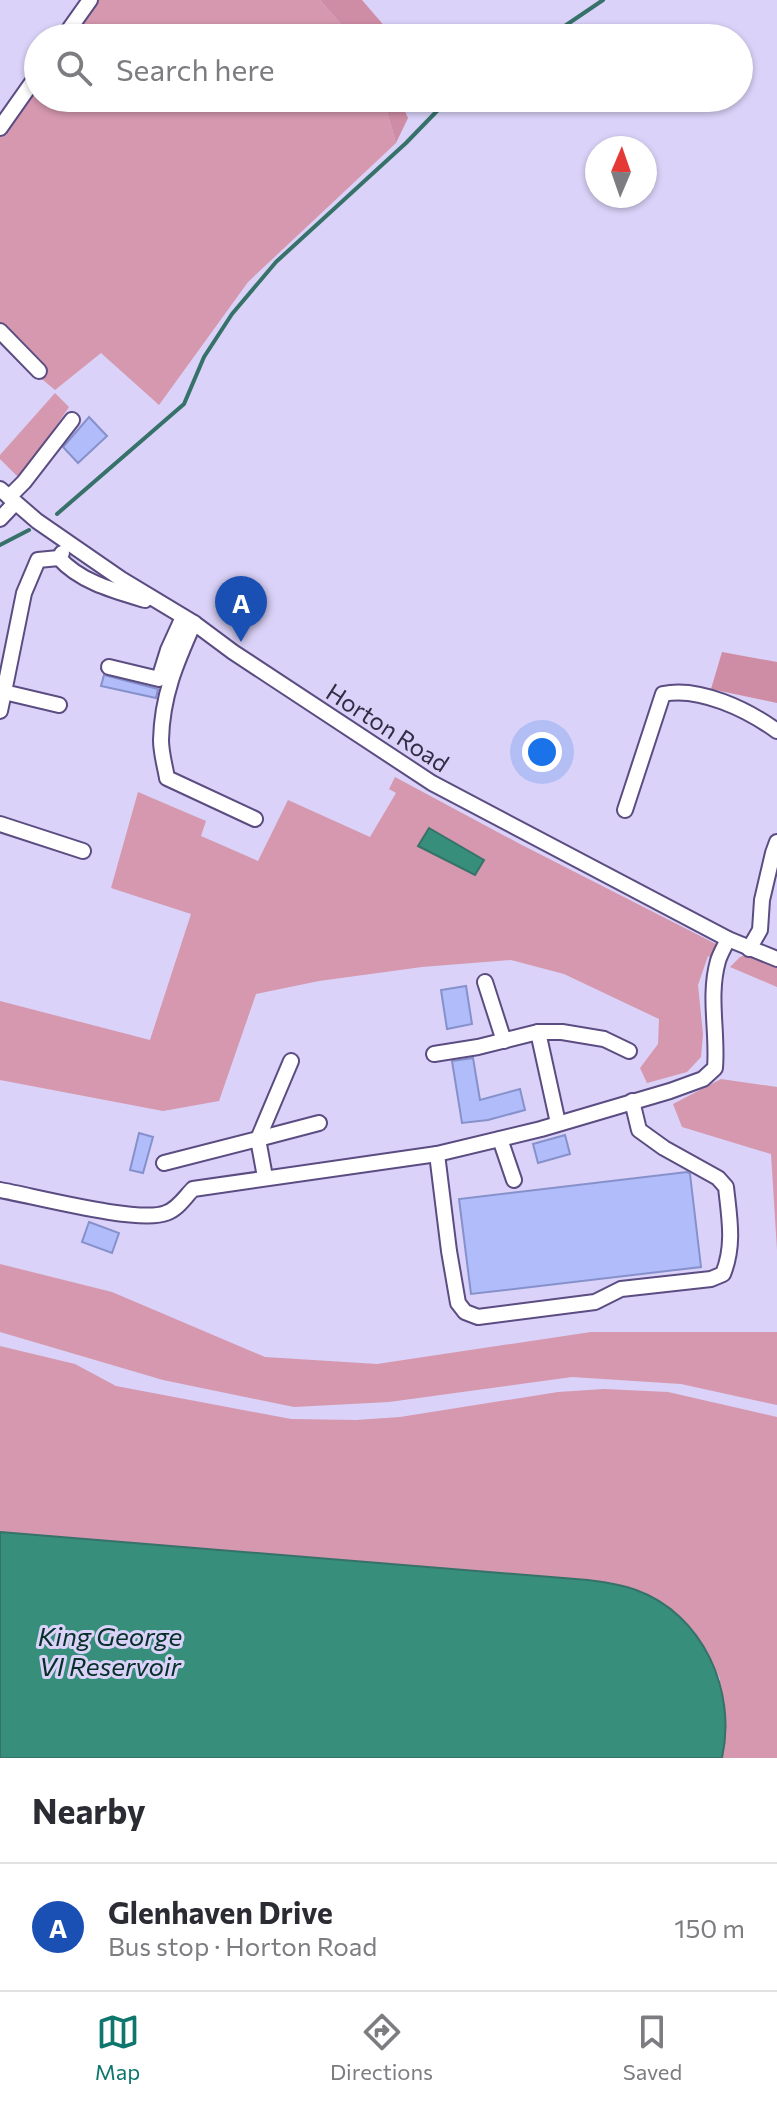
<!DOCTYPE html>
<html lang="en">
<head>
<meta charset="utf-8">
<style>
	body { margin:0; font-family:Commissioner,sans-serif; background:#f2f2f3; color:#2b2b33 }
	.compass { position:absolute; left:585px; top:136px; width:72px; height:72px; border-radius:50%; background:#fff; box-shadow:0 2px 6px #0004; rotate:2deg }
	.you { position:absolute; left:542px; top:752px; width:28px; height:28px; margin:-20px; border:6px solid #fff; border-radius:50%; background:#1a73e8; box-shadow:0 0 0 12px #1a73e833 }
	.badge { display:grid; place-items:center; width:52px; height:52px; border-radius:50%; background:#0f766e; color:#fff; font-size:26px; font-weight:700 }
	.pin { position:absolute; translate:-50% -66px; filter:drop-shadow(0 2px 4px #0008) }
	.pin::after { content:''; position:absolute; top:42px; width:28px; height:24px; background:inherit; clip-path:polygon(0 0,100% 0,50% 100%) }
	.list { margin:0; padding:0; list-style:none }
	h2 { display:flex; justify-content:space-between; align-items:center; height:104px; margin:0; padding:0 32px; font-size:34px }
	h2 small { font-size:26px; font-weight:400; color:#7c7c81 }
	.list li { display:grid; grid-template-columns:52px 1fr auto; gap:24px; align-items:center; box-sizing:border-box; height:128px; padding:0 32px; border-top:2px solid #e1e1e2 }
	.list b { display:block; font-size:30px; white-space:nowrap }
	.list p { margin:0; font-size:26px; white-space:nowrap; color:#7c7c81 }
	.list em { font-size:26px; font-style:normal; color:#7c7c81 }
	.icon { flex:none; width:44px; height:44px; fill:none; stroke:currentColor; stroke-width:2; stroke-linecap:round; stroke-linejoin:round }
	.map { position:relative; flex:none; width:777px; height:1758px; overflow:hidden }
	.search { position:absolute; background:#fff; box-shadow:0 2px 6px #0004; left:24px; right:24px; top:24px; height:88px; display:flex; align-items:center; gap:20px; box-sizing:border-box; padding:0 28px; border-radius:44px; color:#7c7c81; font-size:30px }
	.sheet { height:232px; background:#fff }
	nav { display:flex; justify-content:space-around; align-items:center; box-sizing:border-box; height:112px; border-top:2px solid #e1e1e2; background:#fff; font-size:22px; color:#7c7c81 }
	nav a { display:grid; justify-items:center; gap:4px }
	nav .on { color:#0f766e }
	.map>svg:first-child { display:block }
	.green { fill:#d598ae }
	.forest { fill:#cf8ca5 }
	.water { fill:#378e7a; stroke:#36716a; stroke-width:2 }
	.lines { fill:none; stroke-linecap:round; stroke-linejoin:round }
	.stream { stroke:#36716a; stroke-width:4 }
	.building { fill:#b1bdfa; stroke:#8691cb; stroke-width:2 }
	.minor-casing { stroke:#5b4c82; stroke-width:18 }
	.minor { stroke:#fff; stroke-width:14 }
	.labels { text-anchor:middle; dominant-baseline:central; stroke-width:6; stroke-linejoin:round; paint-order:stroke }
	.street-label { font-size:24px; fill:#322c45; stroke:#dad2f8 }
	.water-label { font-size:26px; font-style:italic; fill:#073128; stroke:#dad2f8 }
</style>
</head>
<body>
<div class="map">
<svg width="777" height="1758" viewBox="0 0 777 1758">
	<rect width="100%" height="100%" fill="#dad2f8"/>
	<!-- green -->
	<g class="green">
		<path d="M 96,0 L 320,0 L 353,38 L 69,38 Z"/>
		<path d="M 38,81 L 38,98 L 383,98 L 396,143 L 248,282 L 159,405 L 101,353 L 55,390 L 43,380 L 0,331 L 0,134 Z"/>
		<path d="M 55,393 L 69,407 L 20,479 L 0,459 L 0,455 Z"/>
		<path d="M 395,777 L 520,844 L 716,944 L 714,959 L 708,956 L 698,985 L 703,1034 L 701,1057 L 687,1072 L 647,1083 L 640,1068 L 658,1044 L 659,1019 L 564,974 L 511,960 L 422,967 L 319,981 L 256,994 L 219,1101 L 163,1111 L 0,1080 L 0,1001 L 150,1040 L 191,914 L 111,888 L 138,792 L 206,821 L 201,836 L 258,861 L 288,800 L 370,837 L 396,793 L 389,789 Z"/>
		<path d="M 748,954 L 777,963 L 777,987 L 730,967 L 740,957 Z"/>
		<path d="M 721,1079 L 777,1087 L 777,1250 L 771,1154 L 682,1127 L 673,1104 Z"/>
		<path d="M 0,1264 L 112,1292 L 265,1357 L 377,1364 L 591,1332 L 777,1332 L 777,1405 L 681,1384 L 572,1377 L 389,1402 L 294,1407 L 163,1380 L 0,1332 Z"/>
		<path d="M 0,1346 L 75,1364 L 116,1386 L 291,1419 L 356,1420 L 400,1417 L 558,1392 L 604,1389 L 668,1392 L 777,1417 L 777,1758 L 722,1758 L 720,1679 L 703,1645 L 678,1616 L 611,1583 L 0,1532 Z"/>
	</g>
	<!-- forest -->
	<g class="forest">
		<path d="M 320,0 L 362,0 L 393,36 L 392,38 L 353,38 Z"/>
		<path d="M 383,98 L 399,98 L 408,118 L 396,143 Z"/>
		<path d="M 722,652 L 777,662 L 777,703 L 711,689 Z"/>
	</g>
	<!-- water -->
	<g class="water">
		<path d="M 429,828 L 484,860 L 475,875 L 418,846 Z"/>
		<path d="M 0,1532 L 588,1580 C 604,1582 621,1584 636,1590 C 703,1614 737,1691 722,1758 L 0,1758 Z"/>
	</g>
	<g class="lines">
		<!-- stream -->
		<g class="stream">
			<path d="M 547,38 L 603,0"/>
			<path d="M 57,514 L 184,404 L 204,357 L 232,314 L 276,262 L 406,143 L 437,111 L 457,98"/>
			<path d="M 0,545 L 29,530"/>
		</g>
	</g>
	<!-- building -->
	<g class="building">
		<path d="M 89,417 L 107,436 L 78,463 L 63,447 Z"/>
		<path d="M 104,675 L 158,689 L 156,698 L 101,686 Z"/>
		<path d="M 466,986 L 472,1024 L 447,1029 L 441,990 Z"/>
		<path d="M 473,1058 L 480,1100 L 520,1089 L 525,1110 L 488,1120 L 462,1123 L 452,1061 Z"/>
		<path d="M 139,1133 L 153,1137 L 143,1173 L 130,1170 Z"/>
		<path d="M 565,1135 L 570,1154 L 538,1163 L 533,1144 Z"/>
		<path d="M 687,1172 L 690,1174 L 701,1267 L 471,1294 L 459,1199 Z"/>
		<path d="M 89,1222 L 119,1233 L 112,1253 L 82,1242 Z"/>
	</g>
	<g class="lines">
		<defs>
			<g id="minor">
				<path d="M 63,38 L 90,0"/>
				<path d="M 0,128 L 38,74"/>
				<path d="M 0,331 L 39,371"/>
				<path d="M 0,489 L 37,521 L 121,579 L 194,623 L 233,652 L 432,783 L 728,939 L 777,959"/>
				<path d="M 9,497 L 24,482 L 72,420"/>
				<path d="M 0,519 L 15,503"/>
				<path d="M 62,553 L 59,558 C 80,582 115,591 145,600"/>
				<path d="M 59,558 L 38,560 L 24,593 L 4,692 L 59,705"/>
				<path d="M 194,623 C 176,663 162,696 161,740 C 161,753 165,766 167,778 L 255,819"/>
				<path d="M 109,667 L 159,679 L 168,650 L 183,617"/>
				<path d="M 0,711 L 4,692"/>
				<path d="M 625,810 L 663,694 C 699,686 748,710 777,731"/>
				<path d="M 0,824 L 83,851"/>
				<path d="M 749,949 L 760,930 L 762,900 L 773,853 L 777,842"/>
				<path d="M 485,982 L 504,1041"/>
				<path d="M 538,1032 L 558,1123"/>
				<path d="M 434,1054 L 478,1047 L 538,1032 L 562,1032 L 604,1039 L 629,1051"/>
				<path d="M 258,1139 L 291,1061"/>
				<path d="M 258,1139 L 319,1123"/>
				<path d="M 500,1139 L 514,1180"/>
				<path d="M 437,1154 L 449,1251 L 458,1303 L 465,1312 L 478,1317 L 595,1302 L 621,1289 L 711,1279 L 723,1274 C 735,1245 729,1216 726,1187 L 718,1178 L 664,1148 L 639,1130 L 632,1101"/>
				<path d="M 164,1163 L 258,1139 L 265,1177"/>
				<path d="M 0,1190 C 34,1196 139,1224 166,1213 C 178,1209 185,1197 193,1189 L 437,1154 L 541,1129 L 670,1091 L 703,1079 L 715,1068 C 718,1033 708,996 718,961 C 720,954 725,946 728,939"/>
			</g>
		</defs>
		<!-- minor casing -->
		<use href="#minor" class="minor-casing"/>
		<!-- minor -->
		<use href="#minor" class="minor"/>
	</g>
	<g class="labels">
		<!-- street labels -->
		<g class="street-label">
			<text transform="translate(388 727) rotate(33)">Horton Road</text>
		</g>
		<!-- water labels -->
		<g class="water-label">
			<text x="110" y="1635">King George<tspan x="110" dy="30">VI Reservoir</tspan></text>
		</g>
	</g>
</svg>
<svg class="compass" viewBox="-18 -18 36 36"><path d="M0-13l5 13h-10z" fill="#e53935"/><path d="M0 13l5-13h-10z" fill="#7c7c81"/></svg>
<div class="you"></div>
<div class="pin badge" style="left:241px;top:642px;background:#1a4fb4">A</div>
<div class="search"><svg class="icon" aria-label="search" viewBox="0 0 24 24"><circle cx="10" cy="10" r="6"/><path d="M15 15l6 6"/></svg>Search here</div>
</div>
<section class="sheet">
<h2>Nearby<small></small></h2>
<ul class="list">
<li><span class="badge" style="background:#1a4fb4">A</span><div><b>Glenhaven Drive</b><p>Bus stop · Horton Road</p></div><em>150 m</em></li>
</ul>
</section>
<nav>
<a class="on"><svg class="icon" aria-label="map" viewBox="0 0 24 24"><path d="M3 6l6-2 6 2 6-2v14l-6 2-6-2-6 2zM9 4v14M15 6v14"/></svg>Map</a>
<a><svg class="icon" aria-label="directions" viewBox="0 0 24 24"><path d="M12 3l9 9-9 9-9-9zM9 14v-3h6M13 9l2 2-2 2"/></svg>Directions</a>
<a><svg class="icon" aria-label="saved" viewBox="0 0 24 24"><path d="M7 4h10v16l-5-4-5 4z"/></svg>Saved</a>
</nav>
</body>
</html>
